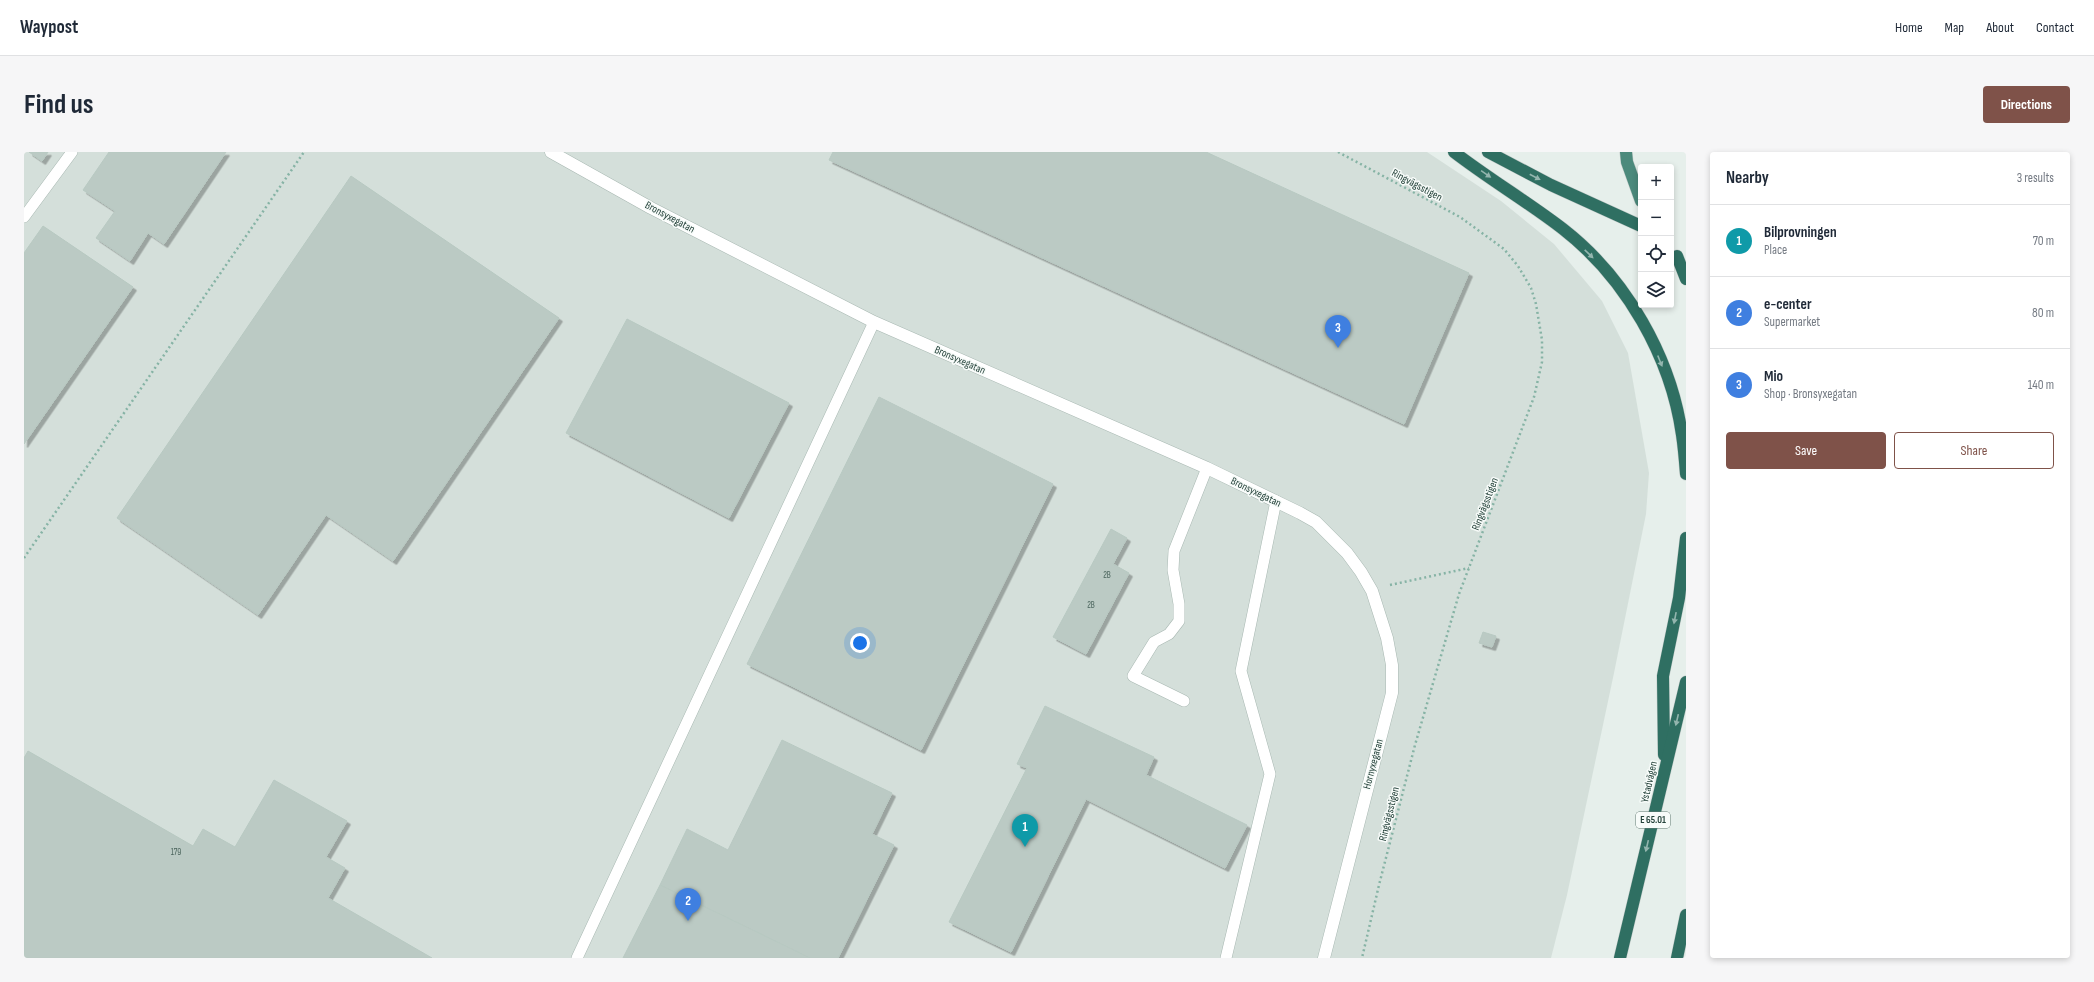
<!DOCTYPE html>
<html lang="en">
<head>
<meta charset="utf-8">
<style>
	body { margin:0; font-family:"Sofia Sans Condensed",sans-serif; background:#f6f6f7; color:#1f2937 }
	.controls { position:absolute; right:12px; top:12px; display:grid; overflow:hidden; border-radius:4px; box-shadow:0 2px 6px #0003 }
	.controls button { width:36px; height:36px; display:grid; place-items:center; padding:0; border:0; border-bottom:1px solid #e0e1e3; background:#fff; color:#1f2937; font:20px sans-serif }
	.you { position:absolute; left:836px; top:491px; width:14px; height:14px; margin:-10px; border:3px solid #fff; border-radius:50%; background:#1a73e8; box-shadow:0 0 0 6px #1a73e833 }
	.badge { display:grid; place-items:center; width:26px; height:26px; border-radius:50%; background:#7f5249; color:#fff; font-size:13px; font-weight:700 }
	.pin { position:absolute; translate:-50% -33px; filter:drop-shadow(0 1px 2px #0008) }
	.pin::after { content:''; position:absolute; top:21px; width:14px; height:12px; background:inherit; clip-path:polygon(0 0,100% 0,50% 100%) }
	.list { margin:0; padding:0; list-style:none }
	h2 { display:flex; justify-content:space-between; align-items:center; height:52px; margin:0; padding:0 16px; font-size:17px }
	h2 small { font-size:13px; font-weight:400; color:#747a83 }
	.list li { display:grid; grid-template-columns:26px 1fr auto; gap:12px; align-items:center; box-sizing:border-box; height:72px; padding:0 16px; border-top:1px solid #e0e1e3 }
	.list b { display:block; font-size:15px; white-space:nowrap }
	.list p { margin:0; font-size:13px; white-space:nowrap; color:#747a83 }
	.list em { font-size:13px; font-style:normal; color:#747a83 }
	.actions { display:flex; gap:8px; padding:12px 16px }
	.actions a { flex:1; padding:9px 0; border:1px solid #7f5249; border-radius:4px; text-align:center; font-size:14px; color:#7f5249 }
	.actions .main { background:#7f5249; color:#fff }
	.icon { flex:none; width:22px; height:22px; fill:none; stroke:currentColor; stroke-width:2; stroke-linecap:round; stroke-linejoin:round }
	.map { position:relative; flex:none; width:1662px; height:806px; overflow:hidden; border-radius:4px }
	header { display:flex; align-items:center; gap:24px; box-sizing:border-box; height:56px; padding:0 20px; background:#fff; border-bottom:1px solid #e0e1e3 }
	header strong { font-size:19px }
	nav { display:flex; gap:22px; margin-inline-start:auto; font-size:14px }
	.intro { display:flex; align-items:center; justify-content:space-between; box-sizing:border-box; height:96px; padding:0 24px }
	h1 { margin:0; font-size:28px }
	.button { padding:10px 18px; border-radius:4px; background:#7f5249; color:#fff; font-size:14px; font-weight:700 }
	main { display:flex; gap:24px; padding:0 24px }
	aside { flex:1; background:#fff; border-radius:4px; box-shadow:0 2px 6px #0003 }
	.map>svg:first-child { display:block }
	.built { fill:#d4dfda }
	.building { fill:#bbcac4; stroke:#b8c9c2; filter:url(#shadow) }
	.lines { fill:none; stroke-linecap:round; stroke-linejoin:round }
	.service-casing { stroke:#a8b8b2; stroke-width:12 }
	.minor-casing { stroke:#a8b8b2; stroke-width:13 }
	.trunk-casing { stroke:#c2cac8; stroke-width:13 }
	.motorway-casing { stroke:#c2cac8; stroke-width:13 }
	.path { stroke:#86b3a5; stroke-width:2.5; stroke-dasharray:2 3; stroke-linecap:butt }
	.service { stroke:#fff; stroke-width:11 }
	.minor { stroke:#fff; stroke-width:12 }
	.trunk { stroke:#4c8a7c; stroke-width:12 }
	.motorway { stroke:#2f6f62; stroke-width:12 }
	.oneway { fill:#93b5ae }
	.labels { text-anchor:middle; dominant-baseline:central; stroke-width:3; stroke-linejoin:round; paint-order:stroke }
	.number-label { font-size:9px; fill:#4a645c }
	.shield { fill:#f7fbf9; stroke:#637a73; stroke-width:1 }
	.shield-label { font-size:10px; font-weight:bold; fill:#24423a }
	.street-label { font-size:11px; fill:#24423a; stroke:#f7fbf9 }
</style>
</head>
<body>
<header>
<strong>Waypost</strong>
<nav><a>Home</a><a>Map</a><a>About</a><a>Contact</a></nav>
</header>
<div class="intro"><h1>Find us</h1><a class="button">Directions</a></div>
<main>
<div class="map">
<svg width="1662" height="806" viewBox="0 0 1662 806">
	<defs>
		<filter id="shadow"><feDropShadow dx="3.5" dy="3.5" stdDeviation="0" flood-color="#0004"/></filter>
	</defs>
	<rect width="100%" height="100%" fill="#e6efeb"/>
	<!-- built -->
	<path class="built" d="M 0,0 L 1403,0 L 1477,49 L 1530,92 L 1578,149 L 1604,201 L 1625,321 L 1622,362 L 1590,521 L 1543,743 L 1527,806 L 0,806 Z"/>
	<!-- building -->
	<g class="building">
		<path d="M 5,0 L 24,0 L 18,9 Z"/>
		<path d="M 85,0 L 202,0 L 140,92 L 124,81 L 106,109 L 72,86 L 91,59 L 59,38 Z"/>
		<path d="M 809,0 L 1182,0 L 1445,121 L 1380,272 L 805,8 Z"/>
		<path d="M 327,24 L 535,166 L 369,409 L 302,363 L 234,463 L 93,366 Z"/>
		<path d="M 19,74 L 109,135 L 0,292 L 0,101 Z"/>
		<path d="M 603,167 L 765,251 L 705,366 L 542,281 Z"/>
		<path d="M 855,245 L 1029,332 L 897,598 L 723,512 Z"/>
		<path d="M 1087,377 L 1103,386 L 1089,412 L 1105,421 L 1062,502 L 1029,485 Z"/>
		<path d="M 1459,480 L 1472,484 L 1468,495 L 1455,491 Z"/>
		<path d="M 1021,554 L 1130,605 L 1122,623 L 1223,673 L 1201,716 L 1062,647 L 987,800 L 925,770 L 1003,616 L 993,612 Z"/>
		<path d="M 758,588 L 868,641 L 848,682 L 870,693 L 814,806 L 786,806 L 636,733 L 663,677 L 704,698 Z"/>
		<path d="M 4,599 L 169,694 L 179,677 L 211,695 L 250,628 L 323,669 L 302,705 L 321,716 L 304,746 L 408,806 L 0,806 L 0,606 Z"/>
		<path d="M 636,733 L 786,806 L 599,806 Z"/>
	</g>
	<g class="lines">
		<defs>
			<g id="service">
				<path d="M 0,65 L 48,0"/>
				<path d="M 1160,549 L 1109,524 L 1130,490 L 1145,482 L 1155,469 L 1155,452 L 1149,418 L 1150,399 L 1183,316"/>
				<path d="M 553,806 L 850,170"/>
				<path d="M 1202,806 L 1246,622 L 1217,519 L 1252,349"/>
			</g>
			<path id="minor" d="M 527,0 L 627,56 L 850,170 L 1183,316 L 1276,361 L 1292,370 L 1323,401 L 1337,420 L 1348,439 L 1363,486 L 1368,513 L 1368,541 L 1300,806"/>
			<path id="trunk" d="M 1602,0 L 1603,10 L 1617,49"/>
			<g id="motorway">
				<path d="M 1430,0 C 1465,27 1504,50 1539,77 C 1602,126 1647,205 1658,283 C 1660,296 1661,309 1662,322"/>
				<path d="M 1464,0 L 1527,33 L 1617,74"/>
				<path d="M 1653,104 L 1662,127"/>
				<path d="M 1640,603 L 1639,524 L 1655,446 L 1662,386"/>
				<path d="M 1596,806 L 1662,530"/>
				<path d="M 1653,806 L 1662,763"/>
			</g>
		</defs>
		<!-- service casing -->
		<use href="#service" class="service-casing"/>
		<!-- minor casing -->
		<use href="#minor" class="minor-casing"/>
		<!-- trunk casing -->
		<use href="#trunk" class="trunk-casing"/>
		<!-- motorway casing -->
		<use href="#motorway" class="motorway-casing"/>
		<!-- path -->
		<g class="path">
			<path d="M 1314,0 L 1436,65 L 1480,97 L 1494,114 L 1507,136 L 1512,152 L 1518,188 L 1518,210 L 1510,245 L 1435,442 L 1391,593 L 1355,733 L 1338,806"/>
			<path d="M 0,406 L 280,0"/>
			<path d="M 1366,433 L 1445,416"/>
		</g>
		<!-- service -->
		<use href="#service" class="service"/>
		<!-- minor -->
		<use href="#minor" class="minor"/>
		<!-- trunk -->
		<use href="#trunk" class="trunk"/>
		<!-- motorway -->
		<use href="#motorway" class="motorway"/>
	</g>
	<!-- one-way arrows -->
	<defs><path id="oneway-solid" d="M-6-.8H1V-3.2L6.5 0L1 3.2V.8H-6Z"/></defs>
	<g class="oneway">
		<use href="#oneway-solid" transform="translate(1462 22) rotate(35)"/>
		<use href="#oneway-solid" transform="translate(1511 25) rotate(28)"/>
		<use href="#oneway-solid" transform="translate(1565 102) rotate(44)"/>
		<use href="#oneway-solid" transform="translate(1636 209) rotate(68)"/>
		<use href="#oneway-solid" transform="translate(1651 466) rotate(101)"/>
		<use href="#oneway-solid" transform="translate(1653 568) rotate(103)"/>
		<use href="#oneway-solid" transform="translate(1623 694) rotate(103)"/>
	</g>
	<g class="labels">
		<!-- number labels -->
		<g class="number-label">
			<text x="1083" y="423">2B</text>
			<text x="1067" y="453">2B</text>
			<text x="152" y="700">179</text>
		</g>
		<!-- shield labels -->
		<rect class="shield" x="1612" y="660" width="34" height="16" rx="3"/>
		<g class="shield-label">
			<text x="1629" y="668">E 65.01</text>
		</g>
		<!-- street labels -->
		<g class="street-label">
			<text transform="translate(1393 33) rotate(28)">Ringvägsstigen</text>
			<text transform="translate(646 65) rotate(28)">Bronsyxegatan</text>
			<text transform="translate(936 208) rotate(24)">Bronsyxegatan</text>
			<text transform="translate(1232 340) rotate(26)">Bronsyxegatan</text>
			<text transform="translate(1461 352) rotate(-69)">Ringvägsstigen</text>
			<text transform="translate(1349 612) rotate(-75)">Hornyxegatan</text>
			<text transform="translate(1625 630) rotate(-77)">Ystadvägen</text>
			<text transform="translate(1365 662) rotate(-76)">Ringvägsstigen</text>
		</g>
	</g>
</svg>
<div class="controls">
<button>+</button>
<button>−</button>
<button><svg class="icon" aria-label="locate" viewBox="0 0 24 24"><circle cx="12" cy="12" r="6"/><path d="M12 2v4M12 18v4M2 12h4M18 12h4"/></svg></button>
<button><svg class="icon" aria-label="layers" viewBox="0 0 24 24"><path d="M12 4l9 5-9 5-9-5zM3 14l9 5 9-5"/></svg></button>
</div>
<div class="you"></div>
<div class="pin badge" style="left:1001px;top:695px;background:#0f9aa8">1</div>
<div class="pin badge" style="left:664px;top:769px;background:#3f7fe0">2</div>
<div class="pin badge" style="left:1314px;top:196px;background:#3f7fe0">3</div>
</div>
<aside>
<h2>Nearby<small>3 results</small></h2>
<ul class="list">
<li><span class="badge" style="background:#0f9aa8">1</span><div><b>Bilprovningen</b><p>Place</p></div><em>70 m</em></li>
<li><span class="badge" style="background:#3f7fe0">2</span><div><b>e-center</b><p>Supermarket</p></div><em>80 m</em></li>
<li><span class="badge" style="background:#3f7fe0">3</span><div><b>Mio</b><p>Shop · Bronsyxegatan</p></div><em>140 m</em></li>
</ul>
<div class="actions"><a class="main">Save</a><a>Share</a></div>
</aside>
</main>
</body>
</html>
